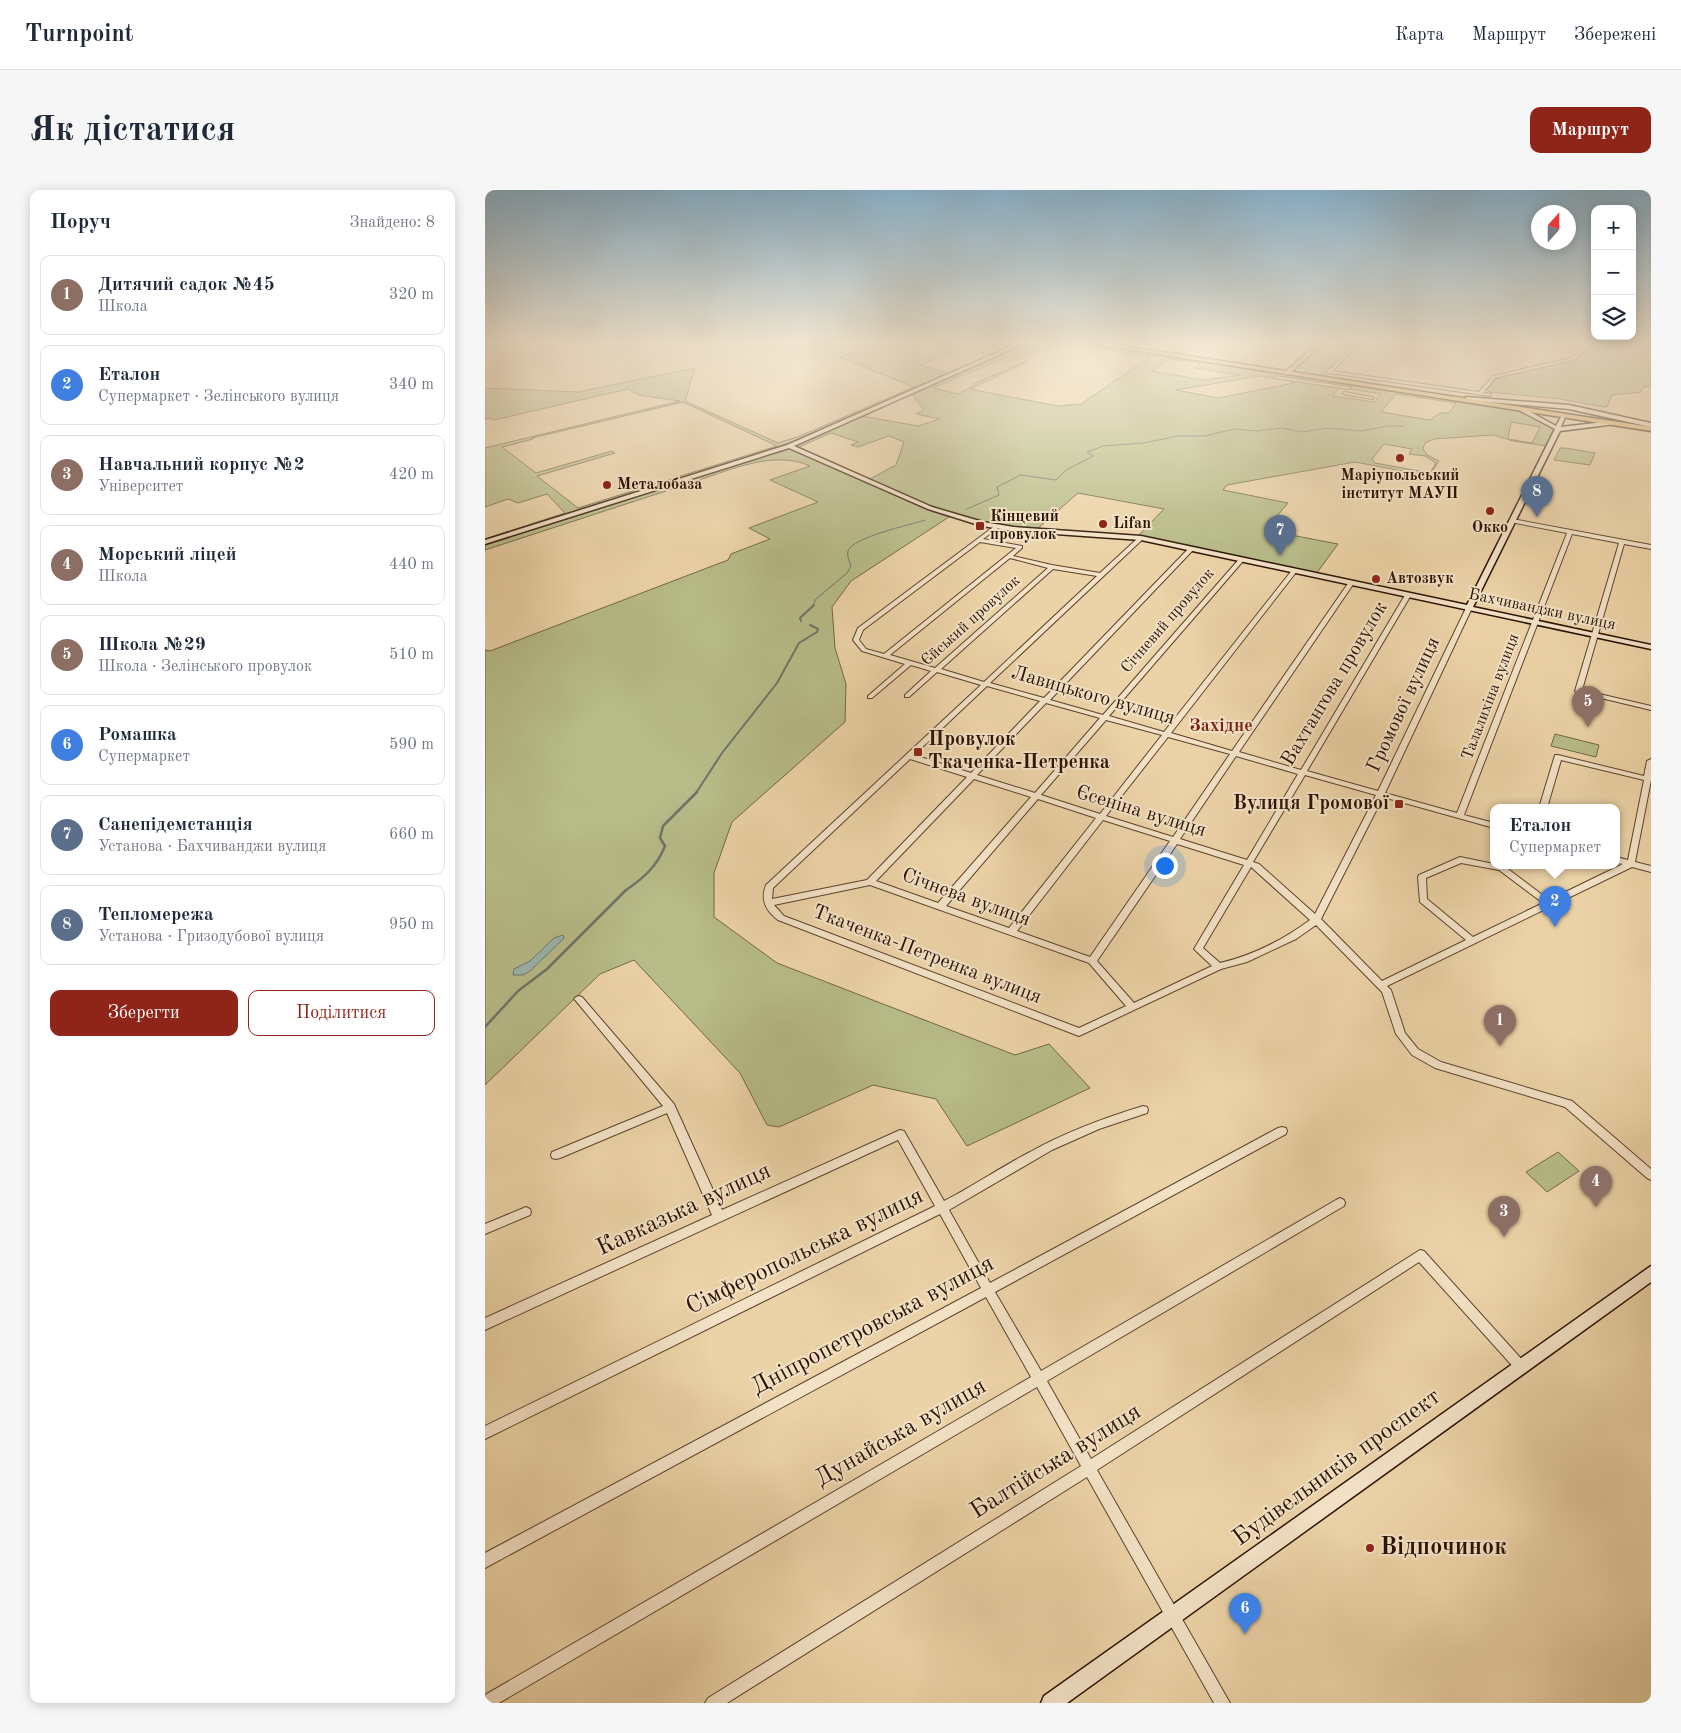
<!DOCTYPE html>
<html lang="uk">
<head>
<meta charset="utf-8">
<style>
	body { margin:0; font-family:"Old Standard TT",serif; background:#f6f6f7; color:#1f2937 }
	.controls { position:absolute; right:15px; top:15px; display:grid; overflow:hidden; border-radius:10px; box-shadow:0 2px 12px #0003 }
	.controls button { width:45px; height:45px; display:grid; place-items:center; padding:0; border:0; border-bottom:1px solid #e0e1e3; background:#fff; color:#1f2937; font:25px sans-serif }
	.compass { position:absolute; left:1046px; top:15px; width:45px; height:45px; border-radius:50%; background:#fff; box-shadow:0 2px 12px #0003; rotate:21deg }
	.you { position:absolute; left:679px; top:675px; width:18px; height:18px; margin:-12px; border:4px solid #fff; border-radius:50%; background:#1a73e8; box-shadow:0 0 0 8px #1a73e833 }
	.badge { display:grid; place-items:center; width:32px; height:32px; border-radius:50%; background:#8f2418; color:#fff; font-size:16px; font-weight:700 }
	.pin { position:absolute; translate:-50% -41px; filter:drop-shadow(0 1px 2px #0008) }
	.pin::after { content:''; position:absolute; top:26px; width:18px; height:15px; background:inherit; clip-path:polygon(0 0,100% 0,50% 100%) }
	.popup { position:absolute; left:1005px; top:614px; width:130px; height:65px; box-sizing:border-box; display:grid; place-content:center; border-radius:10px; background:#fff; filter:drop-shadow(0 1px 4px #0005); font-size:16px; white-space:nowrap; color:#747a83 }
	.popup b { font-size:19px; color:#1f2937 }
	.popup::after { content:''; position:absolute; left:50%; top:100%; margin-left:-10px; border:10px solid transparent; border-top-color:#fff }
	.list { margin:0; padding:0; list-style:none }
	h2 { display:flex; justify-content:space-between; align-items:center; height:65px; margin:0; padding:0 20px; font-size:21px }
	h2 small { font-size:16px; font-weight:400; color:#747a83 }
	.list li { display:grid; grid-template-columns:32px 1fr auto; gap:15px; align-items:center; box-sizing:border-box; height:80px; margin:0 10px 10px; padding:0 10px; border:1px solid #e0e1e3; border-radius:10px }
	.list b { display:block; font-size:19px; white-space:nowrap }
	.list p { margin:0; font-size:16px; white-space:nowrap; color:#747a83 }
	.list em { font-size:16px; font-style:normal; color:#747a83 }
	.actions { display:flex; gap:10px; padding:15px 20px }
	.actions a { flex:1; padding:11px 0; border:1px solid #8f2418; border-radius:10px; text-align:center; font-size:18px; color:#8f2418 }
	.actions .main { background:#8f2418; color:#fff }
	.icon { flex:none; width:28px; height:28px; fill:none; stroke:currentColor; stroke-width:2; stroke-linecap:round; stroke-linejoin:round }
	.map { position:relative; flex:none; width:1166px; height:1513px; overflow:hidden; border-radius:10px }
	header { display:flex; align-items:center; gap:30px; box-sizing:border-box; height:70px; padding:0 25px; background:#fff; border-bottom:1px solid #e0e1e3 }
	header strong { font-size:24px }
	nav { display:flex; gap:28px; margin-inline-start:auto; font-size:18px }
	.intro { display:flex; align-items:center; justify-content:space-between; box-sizing:border-box; height:120px; padding:0 30px }
	h1 { margin:0; font-size:35px }
	.button { padding:12px 22px; border-radius:10px; background:#8f2418; color:#fff; font-size:18px; font-weight:700 }
	main { display:flex; gap:30px; padding:0 30px }
	aside { flex:1; background:#fff; border-radius:10px; box-shadow:0 2px 12px #0003 }
	.map>svg:first-child { display:block }
	.green { fill:#b7bc88; stroke:#726746; fill-rule:evenodd }
	.water { fill:#9bb6b0; stroke:#6f746b }
	.lines { fill:none; stroke-linecap:round; stroke-linejoin:round }
	.stream-far2 { stroke:#6f746b; stroke-width:1 }
	.stream-far1 { stroke:#6f746b; stroke-width:2 }
	.stream { stroke:#6f746b; stroke-width:2.5 }
	.street-casing { stroke:#5c422c; stroke-width:2 }
	.secondary-casing { stroke:#2c1203; stroke-width:3 }
	.primary-casing { stroke:#2c1203; stroke-width:3 }
	.highway-casing { stroke:#2c1203; stroke-width:3 }
	.street { fill:#f3e2c6; fill-rule:evenodd }
	.secondary { fill:#f3e2c6; fill-rule:evenodd }
	.primary { fill:#e6ba74; fill-rule:evenodd }
	.highway { fill:#e6ba74; fill-rule:evenodd }
	.poi-dot { fill:#8f2418; stroke:#f3e2c6; stroke-width:2 }
	.labels { text-anchor:middle; dominant-baseline:central; stroke-width:4; stroke-linejoin:round; paint-order:stroke }
	.far-poi-label { font-size:16px; font-weight:bold; fill:#2c1203; stroke:#f3e2c6; text-anchor:start }
	.far-street-label { font-size:16px; fill:#2c1203; stroke:#f3e2c6 }
	.far-neighbourhood-label { font-size:18px; font-weight:bold; fill:#7a1f14; stroke:#f3e2c6 }
	.street-label { font-size:20px; fill:#2c1203; stroke:#f3e2c6 }
	.poi-label { font-size:20px; font-weight:bold; fill:#2c1203; stroke:#f3e2c6; text-anchor:start }
	.near-street-label { font-size:24px; fill:#2c1203; stroke:#f3e2c6 }
	.near-poi-label { font-size:24px; font-weight:bold; fill:#2c1203; stroke:#f3e2c6; text-anchor:start }
</style>
</head>
<body>
<header>
<strong>Turnpoint</strong>
<nav><a>Карта</a><a>Маршрут</a><a>Збережені</a></nav>
</header>
<div class="intro"><h1>Як дістатися</h1><a class="button">Маршрут</a></div>
<main>
<aside>
<h2>Поруч<small>Знайдено: 8</small></h2>
<ul class="list">
<li><span class="badge" style="background:#8d6e63">1</span><div><b>Дитячий садок №45</b><p>Школа</p></div><em>320 m</em></li>
<li><span class="badge" style="background:#3f7fe0">2</span><div><b>Еталон</b><p>Супермаркет · Зелінського вулиця</p></div><em>340 m</em></li>
<li><span class="badge" style="background:#8d6e63">3</span><div><b>Навчальний корпус №2</b><p>Університет</p></div><em>420 m</em></li>
<li><span class="badge" style="background:#8d6e63">4</span><div><b>Морський ліцей</b><p>Школа</p></div><em>440 m</em></li>
<li><span class="badge" style="background:#8d6e63">5</span><div><b>Школа №29</b><p>Школа · Зелінського провулок</p></div><em>510 m</em></li>
<li><span class="badge" style="background:#3f7fe0">6</span><div><b>Ромашка</b><p>Супермаркет</p></div><em>590 m</em></li>
<li><span class="badge" style="background:#5c6f8a">7</span><div><b>Санепідемстанція</b><p>Установа · Бахчиванджи вулиця</p></div><em>660 m</em></li>
<li><span class="badge" style="background:#5c6f8a">8</span><div><b>Тепломережа</b><p>Установа · Гризодубової вулиця</p></div><em>950 m</em></li>
</ul>
<div class="actions"><a class="main">Зберегти</a><a>Поділитися</a></div>
</aside>
<div class="map">
<svg width="1166" height="1513" viewBox="0 0 1166 1513">
	<rect width="100%" height="100%" fill="#ecd3a7"/>
	<filter id="stains"><feTurbulence type="fractalNoise" baseFrequency=".004" numOctaves="4"/><feColorMatrix values="0 0 0 0 .2 0 0 0 0 .09 0 0 0 0 .02 0 0 0 .5 -.17"/></filter>
	<radialGradient id="worn" r=".72"><stop offset=".6" stop-color="#630" stop-opacity="0"/><stop offset="1" stop-color="#630" stop-opacity=".3"/></radialGradient>
	<!-- green -->
	<g class="green">
		<path d="M 399,151 L 494,151 L 435,175 L 465,183 L 300,255 L 0,349 L 80,323 L 62,304 L 33,313 L 23,309 L 0,317 L 0,258 L 195,211 L 153,205 L 143,199 L 9,230 L 5,228 L 0,229 L 0,198 L 93,202 L 210,178 L 200,211 L 293,253 L 315,246 L 429,197 L 354,167 L 376,162 L 361,155 ZM 198,212 L 292,256 L 93,318 L 52,286 L 130,263 L 127,261 L 51,283 L 17,257 L 48,249 L 47,248 Z"/>
		<path d="M 547,151 L 583,151 L 1038,221 L 1071,239 L 1062,256 L 1028,251 L 1008,245 L 949,249 L 940,253 L 938,259 L 942,265 L 954,271 L 944,286 L 870,272 L 742,295 L 738,300 L 803,313 L 780,340 L 853,354 L 831,384 L 652,347 L 679,319 L 593,303 L 551,340 C 462,332 389,292 308,256 L 376,226 L 433,236 L 455,229 L 431,224 L 439,220 L 427,204 ZM 574,152 L 665,167 L 596,214 L 572,216 L 485,199 L 542,172 L 541,171 L 488,194 L 490,195 L 473,204 L 448,198 L 521,167 L 533,170 ZM 685,169 L 715,173 L 709,178 L 755,185 L 718,190 L 667,181 ZM 775,186 L 807,191 L 809,193 L 733,208 L 691,200 ZM 855,197 L 896,204 L 889,212 L 847,206 ZM 911,204 L 971,213 L 964,223 L 955,223 L 945,230 L 896,222 ZM 1026,232 L 1055,237 L 1047,253 L 1023,249 ZM 346,243 L 373,252 L 366,255 L 373,257 L 404,246 L 419,252 L 411,275 L 385,289 L 314,257 ZM 899,254 L 927,259 L 924,264 L 940,266 L 951,273 L 945,283 L 890,273 L 887,269 Z"/>
		<path d="M 840,151 L 874,151 L 838,185 L 807,181 Z"/>
		<path d="M 1109,151 L 1166,151 L 1166,196 L 1158,197 L 1156,202 L 1127,205 L 1122,217 L 1119,217 L 1075,209 L 1004,202 L 1002,200 L 1010,190 L 1017,186 L 1090,170 L 1098,165 Z"/>
		<path d="M 305,258 L 464,327 L 366,391 L 347,417 L 350,458 L 361,494 L 360,532 L 247,632 L 229,683 L 229,727 L 292,773 L 530,865 L 564,854 L 605,898 L 482,956 L 451,909 L 388,895 L 294,937 L 282,935 L 255,883 L 149,770 L 115,784 L 0,895 L 0,460 L 5,461 L 243,370 L 246,364 L 285,349 L 264,338 L 333,312 L 285,290 L 325,276 C 290,260 248,279 214,290 L 216,292 L 187,299 L 0,360 L 0,355 Z"/>
		<path d="M 1075,258 L 1080,258 L 1110,263 L 1105,275 L 1069,270 Z"/>
		<path d="M 1070,544 L 1114,555 L 1111,567 L 1066,556 Z"/>
		<path d="M 1073,962 L 1094,981 L 1062,1002 L 1041,982 Z"/>
	</g>
	<!-- water -->
	<path class="water" d="M 78,745 L 79,748 L 44,782 L 38,785 L 28,785 L 29,779 L 45,771 L 69,748 Z"/>
	<g class="lines">
		<!-- stream-far2 -->
		<g class="stream-far2">
			<path d="M 482,319 L 514,305 L 512,297 L 536,285 L 571,290 L 581,280 L 608,266 L 602,262 L 618,256 L 659,253 L 693,246 L 720,246 L 749,239 L 771,241 L 797,238 L 817,242 L 844,238 L 876,241 L 903,236 L 919,236"/>
			<path d="M 327,417 L 331,409 L 362,383 L 366,376 C 364,371 362,366 363,361 C 368,347 425,335 440,330"/>
		</g>
		<!-- stream-far1 -->
		<g class="stream-far1">
			<path d="M 316,431 L 315,428 L 329,415"/>
			<path d="M 211,603 L 237,563 L 292,493 L 314,453 L 332,442 L 333,439 L 325,435"/>
		</g>
		<!-- stream -->
		<path class="stream" d="M 0,837 L 33,801 L 62,779 L 141,700 C 159,688 172,676 180,656 L 175,648 L 178,636 L 212,602"/>
		<defs>
			<g id="street">
				<path d="M 874,151 L 878,151 L 847,181 L 994,202 L 1008,186 L 1086,168 L 1093,163 L 1103,151 L 1107,151 L 1095,165 L 1088,170 L 1010,188 L 998,203 L 1006,204 L 1005,206 L 845,183 L 841,185 L 841,183 Z"/>
				<path d="M 790,186 L 864,197 L 866,198 L 864,199 L 789,188 Z"/>
				<path d="M 859,202 L 887,207 L 889,208 L 887,209 L 858,204 Z"/>
				<path d="M 1027,329 L 1166,355 L 1166,359 L 1139,354 L 1097,500 L 1166,516 L 1166,520 L 1091,502 L 1090,501 L 1134,353 L 1087,344 L 979,625 L 1009,633 L 1009,638 L 898,607 L 836,729 L 897,791 L 981,750 L 935,712 L 933,687 L 934,685 L 975,667 L 1009,674 L 1009,676 L 1019,676 L 1064,710 L 1138,674 L 1131,673 L 1131,667 L 1143,670 L 1159,590 L 1076,570 L 1062,618 L 1054,618 L 1070,565 L 1073,565 L 1159,586 L 1162,571 L 1166,569 L 1166,590 L 1150,672 L 1166,676 L 1166,682 L 1147,677 L 902,796 L 906,800 L 920,843 L 933,859 L 956,872 L 1087,911 L 1166,979 L 1166,990 L 1162,988 L 1080,917 L 950,878 L 927,865 L 911,844 L 897,802 L 831,735 L 811,749 L 762,772 L 736,779 L 594,846 L 293,730 C 281,721 275,710 281,695 L 496,495 L 452,482 L 424,507 L 420,507 L 420,505 L 446,481 L 426,475 L 387,508 L 383,508 L 383,506 L 420,474 L 377,461 L 368,450 L 373,438 L 511,335 L 513,336 L 513,338 L 498,349 L 537,356 L 537,358 L 528,366 L 567,375 L 615,383 L 654,347 L 659,348 L 505,493 L 559,508 L 705,357 L 710,358 L 565,510 L 618,525 L 755,368 L 759,368 L 759,370 L 624,526 L 679,542 L 808,379 L 812,379 L 812,381 L 686,543 L 747,561 L 864,392 L 868,392 L 869,393 L 754,562 L 816,580 L 920,405 L 925,404 L 926,405 L 822,581 L 893,601 L 981,418 L 986,417 L 987,418 L 900,603 L 972,623 L 1082,343 L 1025,332 L 1024,331 ZM 495,352 L 531,358 L 399,464 L 381,459 L 374,450 L 378,440 ZM 525,368 L 563,378 L 450,478 L 405,465 ZM 568,379 L 612,386 L 499,492 L 456,479 ZM 502,496 L 555,511 L 486,583 L 429,565 ZM 561,513 L 615,528 L 550,603 L 492,585 ZM 621,530 L 677,545 L 615,624 L 556,605 ZM 683,547 L 745,564 L 688,647 L 621,626 ZM 751,566 L 813,584 L 762,670 L 695,649 ZM 425,569 L 482,587 L 382,690 L 287,709 L 288,698 ZM 820,585 L 891,605 L 830,724 L 774,674 L 768,672 ZM 489,589 L 546,607 L 453,713 L 391,691 ZM 553,609 L 611,628 L 524,738 L 461,716 ZM 618,630 L 685,651 L 605,767 L 532,741 ZM 692,654 L 759,675 L 709,759 L 727,776 L 649,813 L 612,771 ZM 976,673 L 1014,680 L 1058,713 L 988,747 L 942,709 L 941,688 ZM 766,677 L 825,730 C 798,750 768,765 735,773 L 718,758 ZM 385,695 L 604,773 L 641,816 L 594,838 L 299,726 L 289,715 Z"/>
				<path d="M 94,806 L 97,807 L 189,914 L 237,1020 L 415,940 L 419,941 L 459,1011 C 488,996 516,977 545,962 C 581,942 619,928 658,916 L 662,917 L 663,920 L 662,923 L 614,939 L 567,960 L 464,1020 L 505,1093 L 793,938 L 797,937 L 801,938 L 802,941 L 801,944 L 510,1102 L 556,1181 L 851,1010 L 855,1008 L 859,1010 L 860,1013 L 859,1016 L 562,1191 L 606,1269 L 935,1060 L 939,1061 L 1040,1173 L 1042,1177 L 1040,1181 L 1036,1183 L 1032,1181 L 934,1072 L 612,1280 L 745,1513 L 729,1513 L 602,1287 L 242,1513 L 220,1513 L 223,1508 L 596,1276 L 552,1197 L 14,1513 L 0,1513 L 0,1505 L 546,1187 L 501,1107 L 0,1378 L 0,1363 L 496,1098 L 455,1024 L 0,1249 L 0,1236 L 450,1016 L 413,950 L 0,1140 L 0,1128 L 227,1025 L 182,923 L 75,968 L 71,969 L 67,968 L 66,965 L 67,962 L 178,916 L 91,811 L 89,809 L 91,807 Z"/>
				<path d="M 41,1017 L 45,1019 L 46,1022 L 45,1025 L 0,1044 L 0,1034 Z"/>
			</g>
			<g id="secondary">
				<path d="M 538,151 L 545,151 L 309,256 L 447,317 L 498,332 L 529,337 L 656,346 L 982,415 L 1070,239 L 1034,220 L 1034,218 L 1038,218 L 1071,236 L 1076,227 L 1080,227 L 1076,237 L 1128,231 L 1130,234 L 1075,241 L 988,417 L 1166,455 L 1166,459 L 656,350 L 529,341 L 497,336 L 443,319 L 304,258 L 0,354 L 0,350 L 302,255 Z"/>
				<path d="M 981,207 L 1084,215 L 1166,233 L 1166,237 L 1084,219 L 983,210 Z"/>
				<path d="M 1166,1076 L 1166,1092 L 582,1513 L 556,1513 L 559,1506 Z"/>
			</g>
			<path id="primary" d="M 835,151 L 840,151 L 804,184 L 800,184 L 800,182 Z"/>
			<path id="highway" d="M 589,151 L 606,151 L 1166,237 L 1166,241 Z"/>
		</defs>
		<!-- street casing -->
		<use href="#street" class="street-casing"/>
		<!-- secondary casing -->
		<use href="#secondary" class="secondary-casing"/>
		<!-- primary casing -->
		<use href="#primary" class="primary-casing"/>
		<!-- highway casing -->
		<use href="#highway" class="highway-casing"/>
		<!-- street -->
		<use href="#street" class="street"/>
		<!-- secondary -->
		<use href="#secondary" class="secondary"/>
		<!-- primary -->
		<use href="#primary" class="primary"/>
		<!-- highway -->
		<use href="#highway" class="highway"/>
	</g>
	<!-- sky -->
	<linearGradient id="sky" x2="0" y2="1"><stop stop-color="#89b5d2"/><stop offset="0.42" stop-color="#f6ebd7"/><stop offset="1" stop-color="#f6ebd7" stop-opacity="0"/></linearGradient>
	<rect width="1166" height="363" fill="url(#sky)"/>
	<!-- markers -->
	<g class="poi-dot">
		<circle cx="915" cy="268" r="5"/>
		<circle cx="122" cy="295" r="5"/>
		<circle cx="1005" cy="321" r="5"/>
		<circle cx="618" cy="334" r="5"/>
		<rect x="490" y="331" width="10" height="10" rx="2.5"/>
		<circle cx="891" cy="389" r="5"/>
		<rect x="428" y="557" width="10" height="10" rx="2.5"/>
		<rect x="909" y="609" width="10" height="10" rx="2.5"/>
		<circle cx="885" cy="1358" r="5"/>
	</g>
	<g class="labels">
		<!-- far-poi labels -->
		<g class="far-poi-label">
			<text x="915" y="286" text-anchor="middle">Маріупольський<tspan x="915" dy="18">інститут МАУП</tspan></text>
			<text x="132" y="295">Металобаза</text>
			<text x="505" y="327">Кінцевий<tspan x="505" dy="18">провулок</tspan></text>
			<text x="628" y="334">Lifan</text>
			<text x="1005" y="338" text-anchor="middle">Окко</text>
			<text x="901" y="389">Автозвук</text>
		</g>
		<!-- far-street labels -->
		<g class="far-street-label">
			<text transform="translate(1057 420) rotate(12)">Бахчиванджи вулиця</text>
			<text transform="translate(486 431) rotate(-42)">Єйський провулок</text>
			<text transform="translate(683 431) rotate(-49)">Січневий провулок</text>
			<text transform="translate(1006 507) rotate(-69)">Талалихіна вулиця</text>
		</g>
		<!-- far-neighbourhood labels -->
		<g class="far-neighbourhood-label">
			<text x="736" y="536">Західне</text>
		</g>
		<!-- street labels -->
		<g class="street-label">
			<text transform="translate(850 494) rotate(-59)">Вахтангова провулок</text>
			<text transform="translate(608 506) rotate(16)">Лавицького вулиця</text>
			<text transform="translate(919 515) rotate(-65)">Громової вулиця</text>
			<text transform="translate(656 622) rotate(17)">Єсеніна вулиця</text>
			<text transform="translate(481 708) rotate(20)">Січнева вулиця</text>
			<text transform="translate(442 765) rotate(21)">Ткаченка-Петренка вулиця</text>
		</g>
		<!-- poi labels -->
		<g class="poi-label">
			<text x="443" y="550">Провулок<tspan x="443" dy="23">Ткаченка-Петренка</tspan></text>
			<text x="904" y="614" text-anchor="end">Вулиця Громової</text>
		</g>
		<!-- near-street labels -->
		<g class="near-street-label">
			<text transform="translate(199 1020) rotate(-25)">Кавказька вулиця</text>
			<text transform="translate(320 1062) rotate(-26)">Сімферопольська вулиця</text>
			<text transform="translate(388 1136) rotate(-28)">Дніпропетровська вулиця</text>
			<text transform="translate(416 1243) rotate(-30)">Дунайська вулиця</text>
			<text transform="translate(571 1272) rotate(-32)">Балтійська вулиця</text>
			<text transform="translate(852 1278) rotate(-36)">Будівельників проспект</text>
		</g>
		<!-- near-poi labels -->
		<g class="near-poi-label">
			<text x="895" y="1358">Відпочинок</text>
		</g>
	</g>
	<rect width="100%" height="100%" filter="url(#stains)"/>
	<rect width="100%" height="100%" fill="url(#worn)"/>
</svg>
<div class="controls">
<button>+</button>
<button>−</button>
<button><svg class="icon" aria-label="layers" viewBox="0 0 24 24"><path d="M12 4l9 5-9 5-9-5zM3 14l9 5 9-5"/></svg></button>
</div>
<svg class="compass" viewBox="-18 -18 36 36"><path d="M0-13l5 13h-10z" fill="#e53935"/><path d="M0 13l5-13h-10z" fill="#747a83"/></svg>
<div class="you"></div>
<div class="pin badge" style="left:1015px;top:856px;background:#8d6e63">1</div>
<div class="pin badge" style="left:1070px;top:737px;background:#3f7fe0">2</div>
<div class="popup"><b>Еталон</b>Супермаркет</div>
<div class="pin badge" style="left:1019px;top:1047px;background:#8d6e63">3</div>
<div class="pin badge" style="left:1111px;top:1017px;background:#8d6e63">4</div>
<div class="pin badge" style="left:1103px;top:537px;background:#8d6e63">5</div>
<div class="pin badge" style="left:760px;top:1444px;background:#3f7fe0">6</div>
<div class="pin badge" style="left:795px;top:366px;background:#5c6f8a">7</div>
<div class="pin badge" style="left:1052px;top:327px;background:#5c6f8a">8</div>
</div>
</main>
</body>
</html>
